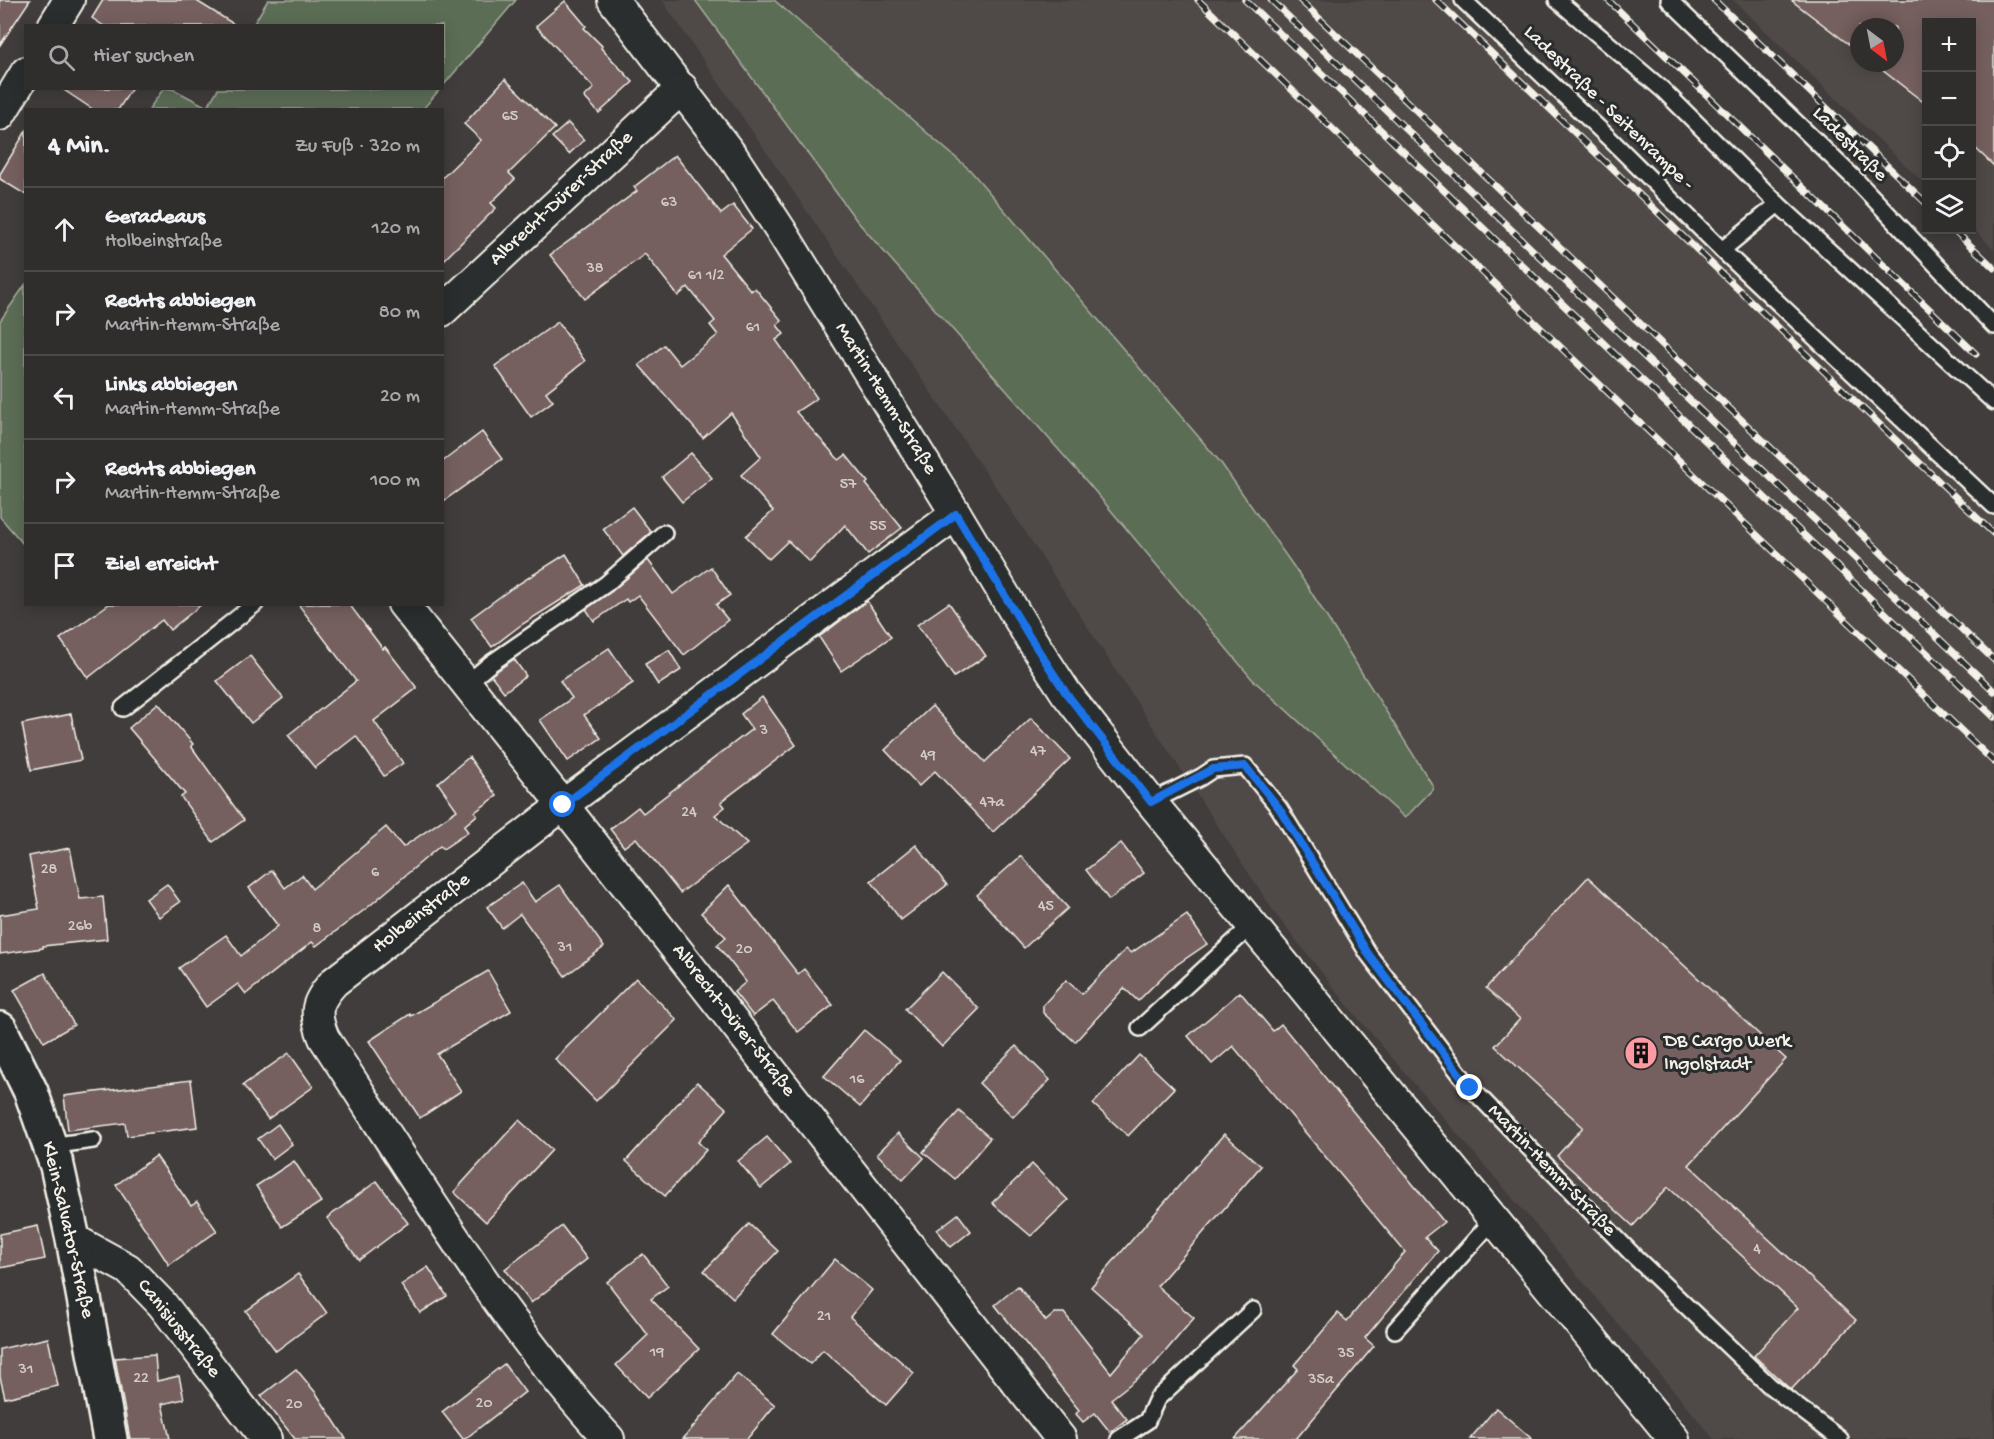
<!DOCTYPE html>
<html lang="de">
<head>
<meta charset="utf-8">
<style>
	body { margin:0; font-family:"Gochi Hand",sans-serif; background:#383635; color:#f1f3f6 }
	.controls { position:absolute; right:18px; top:18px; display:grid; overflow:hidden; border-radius:0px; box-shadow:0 3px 15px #0003 }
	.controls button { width:54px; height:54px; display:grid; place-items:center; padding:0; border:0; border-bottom:2px solid #4b4a49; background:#302e2d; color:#f1f3f6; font:30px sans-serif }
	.compass { position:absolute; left:1850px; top:18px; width:54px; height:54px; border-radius:50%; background:#302e2d; box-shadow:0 3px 15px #0003; rotate:148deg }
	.stop { position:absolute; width:18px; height:18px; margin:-14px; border:4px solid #1a73e8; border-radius:50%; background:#fff }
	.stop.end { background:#1a73e8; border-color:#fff; box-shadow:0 2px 6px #0008 }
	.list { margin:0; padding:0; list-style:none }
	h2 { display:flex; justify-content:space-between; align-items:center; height:78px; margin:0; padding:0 24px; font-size:26px }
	h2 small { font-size:20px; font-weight:400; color:#a8a8aa }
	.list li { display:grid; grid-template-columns:39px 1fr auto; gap:18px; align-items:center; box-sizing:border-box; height:84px; padding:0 24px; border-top:2px solid #4b4a49 }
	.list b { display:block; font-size:22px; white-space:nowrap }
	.list p { margin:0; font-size:20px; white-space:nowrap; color:#a8a8aa }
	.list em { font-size:20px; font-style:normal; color:#a8a8aa }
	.icon { flex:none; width:33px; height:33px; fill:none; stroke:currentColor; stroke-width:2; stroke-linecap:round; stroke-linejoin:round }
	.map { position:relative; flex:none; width:1994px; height:1439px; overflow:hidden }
	.search { position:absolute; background:#302e2d; box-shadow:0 3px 15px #0003; left:24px; top:24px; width:420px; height:66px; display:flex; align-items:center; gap:15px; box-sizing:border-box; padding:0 21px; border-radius:0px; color:#a8a8aa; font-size:22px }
	.panel { position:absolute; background:#302e2d; box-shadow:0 3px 15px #0003; left:24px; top:108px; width:420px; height:498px; border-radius:0px }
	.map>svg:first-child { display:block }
	.built { fill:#504846; fill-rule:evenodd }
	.green { fill:#5c6d56; stroke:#a8af9f; stroke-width:1.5 }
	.building { fill:#74615e; stroke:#f4f1e8; stroke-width:1.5 }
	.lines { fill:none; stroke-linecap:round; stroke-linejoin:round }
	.service-casing { stroke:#f4f1e8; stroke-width:20 }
	.minor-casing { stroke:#f4f1e8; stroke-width:34 }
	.tertiary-casing { stroke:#f4f1e8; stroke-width:38 }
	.service { stroke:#2a2d2e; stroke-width:15 }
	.minor { stroke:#2a2d2e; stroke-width:30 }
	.tertiary { stroke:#2a2d2e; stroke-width:33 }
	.rail-casing { stroke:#f4f1e8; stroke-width:7 }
	.rail { stroke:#2a2d2e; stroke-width:4.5; stroke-dasharray:14; stroke-linecap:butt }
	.route { stroke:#1a73e8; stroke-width:8 }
	.labels { text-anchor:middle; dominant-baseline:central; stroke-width:6; stroke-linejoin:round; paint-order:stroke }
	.number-label { font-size:16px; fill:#d4cdc6 }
	.street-label { font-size:20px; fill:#f4f1e8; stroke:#2a2d2e }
	.poi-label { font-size:20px; fill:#f4f1e8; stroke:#2a2d2e; text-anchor:start }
</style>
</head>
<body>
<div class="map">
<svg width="1994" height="1439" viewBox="0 0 1994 1439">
	<rect width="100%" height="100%" fill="#403d3c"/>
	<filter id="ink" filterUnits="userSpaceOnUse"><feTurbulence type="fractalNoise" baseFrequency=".0167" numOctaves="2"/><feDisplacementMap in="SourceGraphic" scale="12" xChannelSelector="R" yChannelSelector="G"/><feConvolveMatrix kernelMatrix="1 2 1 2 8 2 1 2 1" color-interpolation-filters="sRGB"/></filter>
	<g filter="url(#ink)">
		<!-- built -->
		<g class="built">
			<path d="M 662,0 L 1451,0 L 1994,517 L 1994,1439 L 1714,1439 L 1527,1215 L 1357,1017 L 1276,915 L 997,489 Z"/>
			<path d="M 1733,0 L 1994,0 L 1994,249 L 1972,228 L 1972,22 L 1926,22 L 1926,185 ZM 1859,27 L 1895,27 L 1895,63 L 1859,63 Z"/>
		</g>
		<!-- green -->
		<g class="green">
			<path d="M 268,0 L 516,0 L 443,86 L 442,26 L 253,25 Z"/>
			<path d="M 695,0 L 774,0 L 970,170 L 1221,463 L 1306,584 L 1433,786 L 1432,790 L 1405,818 L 1252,679 L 1088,483 L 857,221 Z"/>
			<path d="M 164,88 L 173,89 L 207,107 L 218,89 L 440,89 L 423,109 L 149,109 Z"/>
			<path d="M 25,285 L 25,546 L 0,517 L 0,321 Z"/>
		</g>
		<!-- building -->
		<g class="building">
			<path d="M 0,0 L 30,0 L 0,45 Z"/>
			<path d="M 103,0 L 195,0 L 237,26 L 104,26 L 92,18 Z"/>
			<path d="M 1791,0 L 1994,0 L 1994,166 L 1971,144 L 1971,22 L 1926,22 L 1926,104 L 1873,63 L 1895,63 L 1895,27 L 1859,27 L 1859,52 Z"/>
			<path d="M 565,1 L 586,26 L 584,28 L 602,46 L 601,48 L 633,82 L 599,113 L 584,97 L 594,88 L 536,26 Z"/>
			<path d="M 505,79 L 555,128 L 509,173 L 515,179 L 491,203 L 496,208 L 442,262 L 442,178 L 481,140 L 464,124 Z"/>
			<path d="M 61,88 L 132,88 L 118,110 L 94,110 Z"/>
			<path d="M 568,123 L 584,140 L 569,154 L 552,137 Z"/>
			<path d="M 26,131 L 26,195 L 0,179 L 0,174 Z"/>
			<path d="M 675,155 L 721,214 L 733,205 L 752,229 L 721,254 L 751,291 L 755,288 L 782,321 L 777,325 L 784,334 L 776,340 L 817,398 L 796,412 L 839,460 L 846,455 L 868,482 L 866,484 L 902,528 L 868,554 L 845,525 L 810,562 L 788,541 L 769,559 L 746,536 L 773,511 L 741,475 L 761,457 L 731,413 L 703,438 L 639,365 L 664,345 L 680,365 L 718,335 L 710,325 L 715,321 L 688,287 L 678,296 L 645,254 L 585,299 L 550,255 L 637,191 L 634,187 Z"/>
			<path d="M 558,322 L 585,361 L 546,392 L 553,401 L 531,417 L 495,366 Z"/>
			<path d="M 482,432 L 502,459 L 442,502 L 442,462 Z"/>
			<path d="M 691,453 L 712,478 L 682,502 L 662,477 Z"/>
			<path d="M 632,507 L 651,532 L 623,556 L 603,529 Z"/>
			<path d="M 566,554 L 585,585 L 521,625 L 492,647 L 471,618 L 512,588 Z"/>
			<path d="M 648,560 L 673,594 L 711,567 L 730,595 L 716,605 L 728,620 L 684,655 L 638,595 L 628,602 L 626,599 L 594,621 L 586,609 L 612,591 Z"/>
			<path d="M 867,601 L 891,637 L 841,671 L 819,637 Z"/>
			<path d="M 949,603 L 986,656 L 954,677 L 917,625 Z"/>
			<path d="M 109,604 L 202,604 L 170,630 L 162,620 L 88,678 L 60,639 Z"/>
			<path d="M 298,604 L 349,604 L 383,649 L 385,647 L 417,688 L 374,721 L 403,763 L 384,776 L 356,736 L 315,768 L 288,735 L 356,681 Z"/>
			<path d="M 609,648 L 633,683 L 584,715 L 601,738 L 568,761 L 540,720 L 572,698 L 560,681 Z"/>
			<path d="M 669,650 L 681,670 L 658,685 L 645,664 Z"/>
			<path d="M 250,656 L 283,698 L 251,723 L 217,681 Z"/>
			<path d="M 514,659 L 526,676 L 504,692 L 491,675 Z"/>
			<path d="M 762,697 L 796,745 L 721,802 L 725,807 L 715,815 L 747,844 L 680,893 L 636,838 L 624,847 L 610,829 L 638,807 L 643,813 L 752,729 L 741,714 Z"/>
			<path d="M 158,703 L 193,744 L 191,746 L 244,820 L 213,842 L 181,797 L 185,794 L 129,728 Z"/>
			<path d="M 932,706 L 985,762 L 1031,718 L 1070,759 L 993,832 L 935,771 L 919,786 L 885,750 Z"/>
			<path d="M 71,714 L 81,760 L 31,770 L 22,724 Z"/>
			<path d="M 469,757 L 497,796 L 475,812 L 477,815 L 464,826 L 468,832 L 443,849 L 440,846 L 367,908 L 316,946 L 312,942 L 246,994 L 238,984 L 206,1007 L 179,968 L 226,935 L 241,956 L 278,926 L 249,888 L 272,870 L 285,888 L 302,875 L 312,889 L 386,827 L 403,847 L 457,810 L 438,783 Z"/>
			<path d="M 1121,843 L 1144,873 L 1109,900 L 1086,870 Z"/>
			<path d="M 916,845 L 947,885 L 901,920 L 871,881 Z"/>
			<path d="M 70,848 L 80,899 L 103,897 L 107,939 L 43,946 L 43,948 L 0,954 L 0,915 L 39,909 L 29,856 Z"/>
			<path d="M 1021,856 L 1068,908 L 1024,948 L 977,895 Z"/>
			<path d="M 1588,877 L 1786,1059 L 1689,1165 L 1856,1320 L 1791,1390 L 1754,1356 L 1798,1308 L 1668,1187 L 1633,1226 L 1557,1156 L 1583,1127 L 1495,1046 L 1520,1019 L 1486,988 Z"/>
			<path d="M 522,883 L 535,902 L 560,885 L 604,947 L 565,976 L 520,914 L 502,928 L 487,907 Z"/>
			<path d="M 167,884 L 180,902 L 159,917 L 146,899 Z"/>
			<path d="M 729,885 L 798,974 L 804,969 L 833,1005 L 798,1032 L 773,1001 L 753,1016 L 734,992 L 746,982 L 717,945 L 726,937 L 701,913 Z"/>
			<path d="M 1187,915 L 1207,944 L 1169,970 L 1138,1001 L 1124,988 L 1075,1042 L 1043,1013 L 1043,1005 L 1066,980 L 1082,994 L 1126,949 L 1131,953 Z"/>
			<path d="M 488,971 L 511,1011 L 437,1054 L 461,1091 L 420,1118 L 369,1041 L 410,1014 L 411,1016 Z"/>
			<path d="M 942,972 L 979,1009 L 942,1047 L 905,1009 Z"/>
			<path d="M 45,973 L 74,1025 L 44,1042 L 14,990 Z"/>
			<path d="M 636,978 L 677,1020 L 596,1101 L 555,1059 Z"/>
			<path d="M 1240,992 L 1273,1031 L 1281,1024 L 1444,1222 L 1425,1237 L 1438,1251 L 1365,1338 L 1374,1346 L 1296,1439 L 1235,1439 L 1298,1369 L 1294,1365 L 1338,1313 L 1347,1321 L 1405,1252 L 1233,1046 L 1212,1064 L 1188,1036 Z"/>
			<path d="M 864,1030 L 900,1060 L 860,1107 L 824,1076 Z"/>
			<path d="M 1016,1046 L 1050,1080 L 1013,1117 L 979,1083 Z"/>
			<path d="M 289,1053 L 313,1087 L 268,1119 L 243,1085 Z"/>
			<path d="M 1139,1055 L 1174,1088 L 1128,1136 L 1093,1104 Z"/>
			<path d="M 191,1080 L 197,1127 L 127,1136 L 125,1123 L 68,1130 L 64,1096 Z"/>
			<path d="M 697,1082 L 727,1109 L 698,1142 L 706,1150 L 665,1196 L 626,1161 Z"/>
			<path d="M 959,1111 L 990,1138 L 955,1179 L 923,1152 Z"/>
			<path d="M 519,1120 L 552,1150 L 486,1222 L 454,1192 Z"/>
			<path d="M 278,1124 L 292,1144 L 272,1159 L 258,1139 Z"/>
			<path d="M 898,1133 L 924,1158 L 903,1180 L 877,1154 Z"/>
			<path d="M 1224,1134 L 1261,1166 L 1157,1286 L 1194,1318 L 1153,1366 L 1111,1399 L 1127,1419 L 1110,1432 L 1095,1413 L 1083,1422 L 1076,1414 L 1079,1410 L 995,1305 L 1018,1286 L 1046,1321 L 1055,1313 L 1064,1313 L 1111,1373 L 1144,1334 L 1091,1287 Z"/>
			<path d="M 767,1137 L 790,1164 L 761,1188 L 738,1161 Z"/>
			<path d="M 156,1156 L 191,1206 L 197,1202 L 217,1231 L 169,1265 L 116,1185 Z"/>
			<path d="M 294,1161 L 321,1202 L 282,1227 L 256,1186 Z"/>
			<path d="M 1032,1164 L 1068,1200 L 1031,1236 L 992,1203 Z"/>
			<path d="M 377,1181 L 408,1223 L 359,1260 L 327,1218 Z"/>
			<path d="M 958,1214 L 971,1231 L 951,1247 L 937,1230 Z"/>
			<path d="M 749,1224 L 778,1251 L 733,1298 L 704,1271 Z"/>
			<path d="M 38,1226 L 45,1259 L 0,1268 L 0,1234 Z"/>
			<path d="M 562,1226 L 587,1259 L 531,1303 L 505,1269 Z"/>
			<path d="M 643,1254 L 668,1286 L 651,1299 L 699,1349 L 647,1398 L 616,1365 L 648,1335 L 607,1282 Z"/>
			<path d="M 835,1259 L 872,1290 L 850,1317 L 914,1373 L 886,1405 L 823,1350 L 810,1364 L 773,1334 Z"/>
			<path d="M 428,1267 L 447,1296 L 420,1313 L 401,1285 Z"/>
			<path d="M 298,1274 L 327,1313 L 276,1351 L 246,1311 Z"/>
			<path d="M 48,1338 L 58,1386 L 5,1398 L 0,1377 L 0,1349 Z"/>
			<path d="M 155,1355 L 157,1381 L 179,1376 L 184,1399 L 162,1404 L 170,1439 L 130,1439 L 115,1358 Z"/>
			<path d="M 504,1364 L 525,1392 L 465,1439 L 463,1439 L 442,1412 Z"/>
			<path d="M 296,1369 L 316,1393 L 346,1439 L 295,1439 L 261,1396 Z"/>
			<path d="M 737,1374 L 775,1405 L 747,1439 L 683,1439 Z"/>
			<path d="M 1496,1408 L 1532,1439 L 1470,1439 Z"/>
		</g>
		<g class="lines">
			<defs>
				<g id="service">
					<path d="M 1463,0 L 1610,139 L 1722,250"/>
					<path d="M 1557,0 L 1663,90 L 1778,204 L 1994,402"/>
					<path d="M 1669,0 L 1857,181 L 1994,326"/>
					<path d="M 1778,204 L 1722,250 L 1994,506"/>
					<path d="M 466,684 L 490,664 L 606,584 L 664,533"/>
					<path d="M 123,708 L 255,604"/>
					<path d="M 1151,802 L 1201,777 L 1213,769 L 1245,766 L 1279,808 L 1369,955 L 1470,1087 L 1634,1256 L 1770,1386 L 1840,1439"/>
					<path d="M 1140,1028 L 1252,925"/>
					<path d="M 50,1146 L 93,1140"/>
					<path d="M 1395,1330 L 1494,1219"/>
					<path d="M 1119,1439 L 1147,1421 L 1157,1399 L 1253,1310"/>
				</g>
				<g id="minor">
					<path d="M 613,0 L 733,157 L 780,229 L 956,514 L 1029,636 L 1066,693 L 1151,802 L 1674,1439"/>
					<path d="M 53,26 L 69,0"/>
					<path d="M 0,115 L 26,72"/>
					<path d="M 442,311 L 682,88"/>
					<path d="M 403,604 L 563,805 L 1061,1439"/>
					<path d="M 73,1239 L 128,1269 L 162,1304 L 266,1439"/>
					<path d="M 609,1439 C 499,1320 413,1173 324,1038 C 313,1012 316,1002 334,982 L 563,805 L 956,514"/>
				</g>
				<path id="tertiary" d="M 0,1029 L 31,1092 L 57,1166 L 73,1239 L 110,1439"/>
			</defs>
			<!-- service casing -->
			<use href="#service" class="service-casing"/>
			<!-- minor casing -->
			<use href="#minor" class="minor-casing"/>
			<!-- tertiary casing -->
			<use href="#tertiary" class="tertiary-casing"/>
			<!-- service -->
			<use href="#service" class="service"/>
			<!-- minor -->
			<use href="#minor" class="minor"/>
			<!-- tertiary -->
			<use href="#tertiary" class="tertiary"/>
			<defs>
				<g id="rail">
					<path d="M 1198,0 L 1994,762"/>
					<path d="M 1245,0 L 1994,717"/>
					<path d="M 1271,0 L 1994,691"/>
					<path d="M 1300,0 L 1994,660"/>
					<path d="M 1436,0 L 1994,534"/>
					<path d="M 1608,0 L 1976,354"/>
					<path d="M 1714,0 L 1926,203"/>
					<path d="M 1954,230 L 1994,268"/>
				</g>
			</defs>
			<!-- rail casing -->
			<use href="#rail" class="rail-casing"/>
			<!-- rail -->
			<use href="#rail" class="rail"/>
		</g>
	</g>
	<g class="lines" filter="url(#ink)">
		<!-- route -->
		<path class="route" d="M 563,805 L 956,514 L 1029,636 L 1066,693 L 1151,802 L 1213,769 L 1245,766 L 1279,808 L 1369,955 L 1470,1088"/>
	</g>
	<!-- icons -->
	<defs>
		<symbol id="building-disc" viewBox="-11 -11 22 22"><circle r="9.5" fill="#ff9aa2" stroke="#2a2d2e"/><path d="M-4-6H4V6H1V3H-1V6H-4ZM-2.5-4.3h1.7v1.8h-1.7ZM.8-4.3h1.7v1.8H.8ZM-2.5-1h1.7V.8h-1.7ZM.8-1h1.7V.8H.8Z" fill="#111"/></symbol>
	</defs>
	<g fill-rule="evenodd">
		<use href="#building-disc" x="1622" y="1034" width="38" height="38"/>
	</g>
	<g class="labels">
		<!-- number labels -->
		<g class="number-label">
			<text x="510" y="117">65</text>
			<text x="669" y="203">63</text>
			<text x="595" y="269">38</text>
			<text x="706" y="276">61 1/2</text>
			<text x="753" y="328">61</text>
			<text x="848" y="485">57</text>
			<text x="878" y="527">55</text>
			<text x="764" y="731">3</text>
			<text x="1038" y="752">47</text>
			<text x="928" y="756">49</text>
			<text x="992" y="803">47a</text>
			<text x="689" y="813">24</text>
			<text x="49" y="870">28</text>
			<text x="375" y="873">6</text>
			<text x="1046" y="907">45</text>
			<text x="80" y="927">26b</text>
			<text x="317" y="929">8</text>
			<text x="565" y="948">31</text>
			<text x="744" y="950">20</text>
			<text x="857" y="1080">16</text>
			<text x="1757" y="1250">4</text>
			<text x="824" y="1317">21</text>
			<text x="657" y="1353">19</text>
			<text x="1346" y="1354">35</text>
			<text x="26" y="1370">31</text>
			<text x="141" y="1379">22</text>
			<text x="1321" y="1380">35a</text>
			<text x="484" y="1404">20</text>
			<text x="294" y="1405">20</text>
		</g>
		<!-- street labels -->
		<g class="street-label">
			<text transform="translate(1608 109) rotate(44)">Ladestraße - Seitenrampe -</text>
			<text transform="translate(1849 145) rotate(45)">Ladestraße</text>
			<text transform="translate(562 199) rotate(-43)">Albrecht-Dürer-Straße</text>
			<text transform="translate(885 399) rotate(58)">Martin-Hemm-Straße</text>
			<text transform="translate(422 914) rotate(-38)">Holbeinstraße</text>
			<text transform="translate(733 1021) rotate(52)">Albrecht-Dürer-Straße</text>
			<text transform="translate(1551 1171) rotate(46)">Martin-Hemm-Straße</text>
			<text transform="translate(67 1230) rotate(77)">Klein-Salvator-Straße</text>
			<text transform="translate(178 1329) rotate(51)">Canisiusstraße</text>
		</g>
		<!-- poi labels -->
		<g class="poi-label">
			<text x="1664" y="1042">DB Cargo Werk<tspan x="1664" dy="23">Ingolstadt</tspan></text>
		</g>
	</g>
</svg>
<div class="controls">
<button>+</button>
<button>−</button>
<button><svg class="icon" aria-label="locate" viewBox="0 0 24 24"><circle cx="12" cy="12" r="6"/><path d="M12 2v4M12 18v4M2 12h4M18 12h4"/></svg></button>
<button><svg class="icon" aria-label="layers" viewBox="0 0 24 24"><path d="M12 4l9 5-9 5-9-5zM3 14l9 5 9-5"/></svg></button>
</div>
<svg class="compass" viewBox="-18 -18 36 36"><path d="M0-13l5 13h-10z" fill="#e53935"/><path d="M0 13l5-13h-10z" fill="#a8a8aa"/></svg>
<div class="stop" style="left:563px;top:805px"></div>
<div class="stop end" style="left:1470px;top:1088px"></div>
<div class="search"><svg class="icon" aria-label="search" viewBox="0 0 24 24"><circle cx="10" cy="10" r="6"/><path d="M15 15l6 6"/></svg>Hier suchen</div>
<section class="panel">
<h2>4 Min.<small>Zu Fuß · 320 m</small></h2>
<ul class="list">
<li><svg class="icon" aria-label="ahead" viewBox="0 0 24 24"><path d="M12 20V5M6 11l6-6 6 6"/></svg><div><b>Geradeaus</b><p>Holbeinstraße</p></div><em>120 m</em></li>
<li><svg class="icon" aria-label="right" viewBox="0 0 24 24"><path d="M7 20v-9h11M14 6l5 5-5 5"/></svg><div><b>Rechts abbiegen</b><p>Martin-Hemm-Straße</p></div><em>80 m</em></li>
<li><svg class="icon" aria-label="left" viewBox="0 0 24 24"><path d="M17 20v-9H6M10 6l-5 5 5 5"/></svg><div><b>Links abbiegen</b><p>Martin-Hemm-Straße</p></div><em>20 m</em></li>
<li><svg class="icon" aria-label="right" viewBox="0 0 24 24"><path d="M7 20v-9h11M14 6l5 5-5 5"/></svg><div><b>Rechts abbiegen</b><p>Martin-Hemm-Straße</p></div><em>100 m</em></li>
<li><svg class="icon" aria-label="arrive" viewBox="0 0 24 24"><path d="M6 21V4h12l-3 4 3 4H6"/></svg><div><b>Ziel erreicht</b></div></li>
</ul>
</section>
</div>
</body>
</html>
